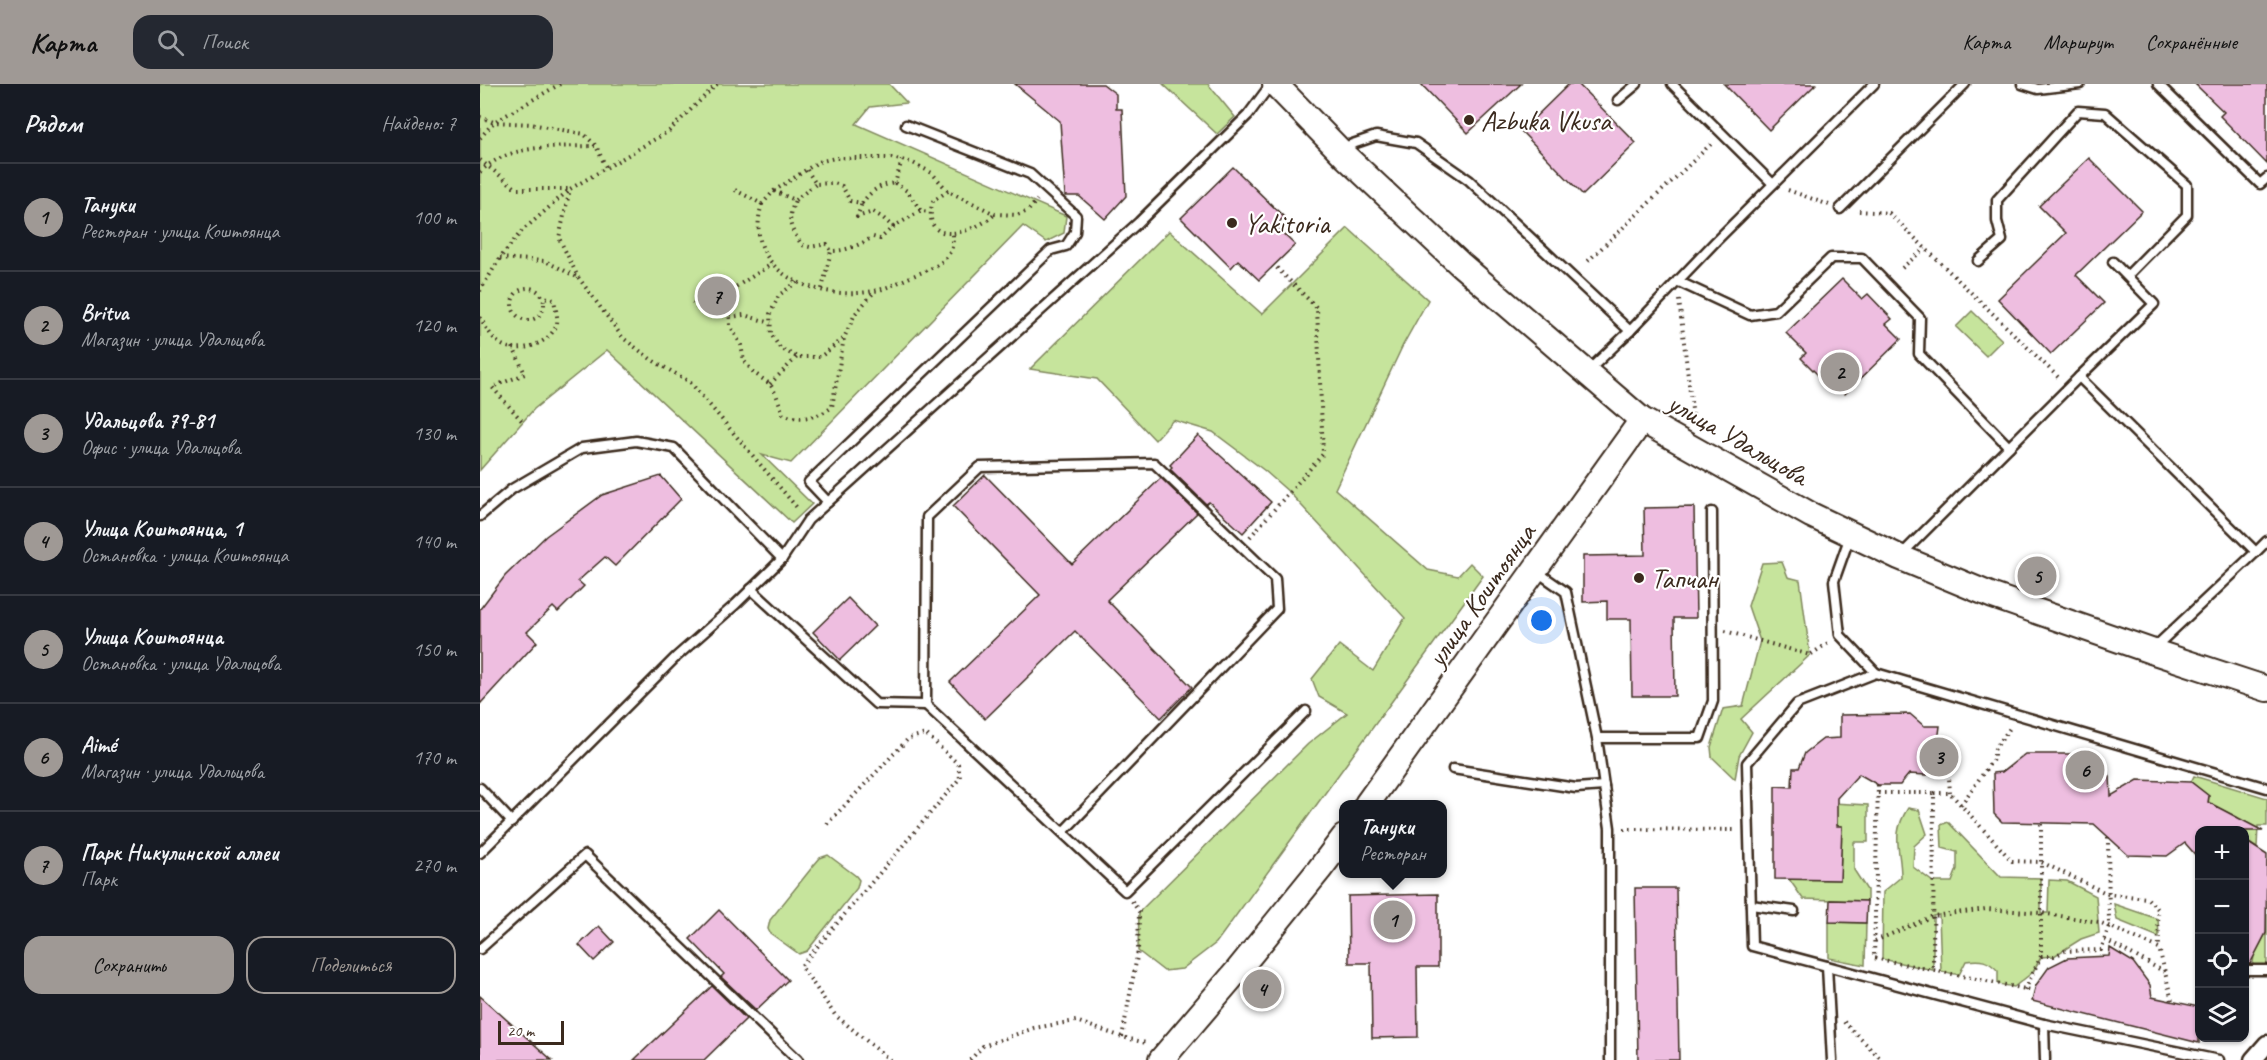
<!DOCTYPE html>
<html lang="ru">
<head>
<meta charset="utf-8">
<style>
	body { margin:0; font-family:Caveat,sans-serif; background:#242831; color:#f1f3f6 }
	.controls { position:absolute; right:18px; bottom:18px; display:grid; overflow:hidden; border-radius:12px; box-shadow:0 2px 4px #0004 }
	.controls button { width:54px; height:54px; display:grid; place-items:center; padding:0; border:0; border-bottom:2px solid #363941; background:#171b24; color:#f1f3f6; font:30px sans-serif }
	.scale { position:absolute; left:18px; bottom:15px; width:66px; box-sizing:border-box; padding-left:6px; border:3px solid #3b2a1e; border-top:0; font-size:16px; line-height:21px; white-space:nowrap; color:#3b2a1e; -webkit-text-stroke:4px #fff; paint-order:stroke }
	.you { position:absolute; left:1062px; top:537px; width:21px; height:21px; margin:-15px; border:4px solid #fff; border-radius:50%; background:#1a73e8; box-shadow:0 0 0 9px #1a73e833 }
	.badge { display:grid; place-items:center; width:39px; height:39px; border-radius:50%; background:#9f9995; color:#111; font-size:20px; font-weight:700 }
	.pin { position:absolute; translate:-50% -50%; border:3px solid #fff; box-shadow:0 2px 6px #0006 }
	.popup { position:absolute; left:859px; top:716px; width:108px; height:78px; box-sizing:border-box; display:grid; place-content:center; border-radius:12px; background:#171b24; filter:drop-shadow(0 2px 4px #0005); font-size:20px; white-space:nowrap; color:#9ea1a6 }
	.popup b { font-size:22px; color:#f1f3f6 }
	.popup::after { content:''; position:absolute; left:50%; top:100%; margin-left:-12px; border:12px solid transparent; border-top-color:#171b24 }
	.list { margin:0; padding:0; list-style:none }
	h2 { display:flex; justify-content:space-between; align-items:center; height:78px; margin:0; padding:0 24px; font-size:26px }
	h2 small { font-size:20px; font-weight:400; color:#9ea1a6 }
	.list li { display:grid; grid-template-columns:39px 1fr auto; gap:18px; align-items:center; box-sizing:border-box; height:108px; padding:0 24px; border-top:2px solid #363941 }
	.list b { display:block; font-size:22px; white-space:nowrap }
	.list p { margin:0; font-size:20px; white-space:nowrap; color:#9ea1a6 }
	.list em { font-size:20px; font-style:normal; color:#9ea1a6 }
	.actions { display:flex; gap:12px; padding:18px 24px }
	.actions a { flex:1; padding:14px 0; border:2px solid #9f9995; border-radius:18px; text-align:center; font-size:21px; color:#9f9995 }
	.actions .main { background:#9f9995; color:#111 }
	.icon { flex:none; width:33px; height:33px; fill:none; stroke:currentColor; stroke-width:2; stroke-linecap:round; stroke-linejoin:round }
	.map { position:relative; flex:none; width:1787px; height:976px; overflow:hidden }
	header { display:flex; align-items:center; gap:36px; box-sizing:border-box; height:84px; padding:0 30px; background:#9f9995; color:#111 }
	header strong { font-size:28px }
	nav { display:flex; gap:33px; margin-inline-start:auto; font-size:21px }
	.search { width:420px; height:54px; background:#242831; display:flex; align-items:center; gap:15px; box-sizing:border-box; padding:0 21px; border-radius:18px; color:#9ea1a6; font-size:22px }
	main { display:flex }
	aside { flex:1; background:#171b24 }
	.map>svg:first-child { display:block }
	.green { fill:#c6e49c; stroke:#80875d; stroke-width:1.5 }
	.building { fill:#eebee0; stroke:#3b2a1e; stroke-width:1.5 }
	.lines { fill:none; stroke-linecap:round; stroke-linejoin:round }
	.lane-casing { stroke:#3b2a1e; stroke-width:13 }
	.street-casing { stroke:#3b2a1e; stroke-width:21 }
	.secondary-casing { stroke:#3b2a1e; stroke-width:28 }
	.path { stroke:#3b2a1e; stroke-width:4; stroke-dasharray:1.5 4.5; stroke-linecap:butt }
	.lane { stroke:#fff; stroke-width:8 }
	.street { stroke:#fff; stroke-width:16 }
	.secondary { stroke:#fff; stroke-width:24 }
	.poi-dot { fill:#3b2a1e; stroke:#fff; stroke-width:2 }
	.labels { text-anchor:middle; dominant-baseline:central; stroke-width:4.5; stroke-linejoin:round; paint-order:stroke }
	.poi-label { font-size:28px; fill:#3b2a1e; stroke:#fff; text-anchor:start }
	.street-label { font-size:28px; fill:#3b2a1e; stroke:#fff }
</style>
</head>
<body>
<header>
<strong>Карта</strong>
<div class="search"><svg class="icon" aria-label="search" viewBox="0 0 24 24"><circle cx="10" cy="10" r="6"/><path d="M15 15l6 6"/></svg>Поиск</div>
<nav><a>Карта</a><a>Маршрут</a><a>Сохранённые</a></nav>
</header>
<main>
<aside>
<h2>Рядом<small>Найдено: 7</small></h2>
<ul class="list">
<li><span class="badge">1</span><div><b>Тануки</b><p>Ресторан · улица Коштоянца</p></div><em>100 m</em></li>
<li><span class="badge">2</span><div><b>Britva</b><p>Магазин · улица Удальцова</p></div><em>120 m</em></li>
<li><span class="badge">3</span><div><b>Удальцова 79-81</b><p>Офис · улица Удальцова</p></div><em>130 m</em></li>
<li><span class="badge">4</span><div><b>Улица Коштоянца, 1</b><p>Остановка · улица Коштоянца</p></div><em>140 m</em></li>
<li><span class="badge">5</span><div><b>Улица Коштоянца</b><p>Остановка · улица Удальцова</p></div><em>150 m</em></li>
<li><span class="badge">6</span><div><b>Aimé</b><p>Магазин · улица Удальцова</p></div><em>170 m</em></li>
<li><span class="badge">7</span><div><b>Парк Никулинской аллеи</b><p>Парк</p></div><em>270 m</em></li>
</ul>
<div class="actions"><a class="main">Сохранить</a><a>Поделиться</a></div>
</aside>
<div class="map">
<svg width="1787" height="976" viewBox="0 0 1787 976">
	<rect width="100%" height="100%" fill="#fff"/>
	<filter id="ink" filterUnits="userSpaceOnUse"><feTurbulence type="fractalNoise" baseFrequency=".0167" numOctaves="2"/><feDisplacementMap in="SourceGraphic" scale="12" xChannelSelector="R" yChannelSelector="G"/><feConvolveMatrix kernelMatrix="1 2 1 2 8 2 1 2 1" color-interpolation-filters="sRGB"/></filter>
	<g filter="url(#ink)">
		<!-- green -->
		<g class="green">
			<path d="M 0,0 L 409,0 L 427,19 L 390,23 L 376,40 L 586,132 L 584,149 L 566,158 L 543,142 L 311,379 L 282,371 L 332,420 L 312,439 L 127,266 L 54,325 L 0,386 Z"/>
			<path d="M 683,0 L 728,0 L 755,33 L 737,50 Z"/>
			<path d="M 868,144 L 948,216 L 923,261 L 855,405 L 948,486 L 978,492 L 990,479 L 1003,492 L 736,859 L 702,885 L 684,887 L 658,867 L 659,828 L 828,660 L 867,629 L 839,613 L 832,595 L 859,561 L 893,587 L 925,534 L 810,409 L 785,387 L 733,348 L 693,336 L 675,356 L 617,295 L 550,285 L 689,147 L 782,230 Z"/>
			<path d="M 1492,227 L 1522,256 L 1506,272 L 1476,243 Z"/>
			<path d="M 1302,478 L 1308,493 L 1320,496 L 1330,571 L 1261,635 L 1272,648 L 1259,672 L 1255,695 L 1232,673 L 1231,663 L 1243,625 L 1263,622 L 1280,557 L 1268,522 L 1282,479 Z"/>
			<path d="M 1714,692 L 1787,714 L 1787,742 L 1778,742 L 1777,764 L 1766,757 L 1767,745 L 1757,733 L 1741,725 L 1727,731 L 1729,712 L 1711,698 Z"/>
			<path d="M 1352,719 L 1388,721 L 1388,758 L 1374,758 L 1374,786 L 1387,806 L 1387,817 L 1323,815 L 1309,795 L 1360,796 L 1362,742 L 1357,742 Z"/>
			<path d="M 1428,724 L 1439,726 L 1447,750 L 1434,762 L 1433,783 L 1453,798 L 1472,798 L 1477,785 L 1477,768 L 1462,764 L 1461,741 L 1468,738 L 1521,793 L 1561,794 L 1561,829 L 1568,829 L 1569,796 L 1587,797 L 1616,812 L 1619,849 L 1601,855 L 1574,872 L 1561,873 L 1553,888 L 1534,903 L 1518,900 L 1518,887 C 1508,876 1501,875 1486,877 L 1479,891 L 1461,887 L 1459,831 L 1453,832 L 1453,886 L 1402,875 L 1403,808 L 1421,793 C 1421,764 1410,752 1428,724 Z"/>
			<path d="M 348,771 L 376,792 L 379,796 L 377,804 L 327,867 L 319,870 L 290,849 L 288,845 L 290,836 L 334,781 L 340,774 Z"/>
			<path d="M 1634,820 L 1678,835 L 1679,853 L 1637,836 Z"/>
			<path d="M 1787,830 L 1787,886 L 1772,886 L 1774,872 L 1786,849 Z"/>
			<path d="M 1349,838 L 1386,839 L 1385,881 L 1349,874 Z"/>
		</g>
		<!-- building -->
		<g class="building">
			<path d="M 535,0 L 623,0 L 636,10 L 636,25 L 642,25 L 646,112 L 625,135 L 599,112 L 585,112 L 580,37 Z"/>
			<path d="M 941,0 L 1041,0 L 988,49 Z"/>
			<path d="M 1089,0 L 1098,0 L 1156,59 L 1103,111 L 1041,47 Z"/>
			<path d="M 1244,0 L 1336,0 L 1289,46 Z"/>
			<path d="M 1715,0 L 1787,0 L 1787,80 L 1740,32 L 1744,28 Z"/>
			<path d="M 1609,74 L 1662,127 L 1596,191 L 1624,219 L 1571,270 L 1518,215 L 1586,149 L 1559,122 Z"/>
			<path d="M 753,83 L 804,133 L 795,142 L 815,161 L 779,196 L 758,176 L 751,184 L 701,134 Z"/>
			<path d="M 1362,195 L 1382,215 L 1388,210 L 1412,235 L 1406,240 L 1421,255 L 1365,310 L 1350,294 L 1346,299 L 1321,274 L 1326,269 L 1306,249 Z"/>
			<path d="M 718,351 L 791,418 L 763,449 L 729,418 L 726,420 L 690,385 L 692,383 L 690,381 Z"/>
			<path d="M 505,391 L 592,480 L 681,394 L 717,429 L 627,516 L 712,603 L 681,634 L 595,547 L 505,635 L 470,598 L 560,511 L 473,422 Z"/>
			<path d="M 181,392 L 201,415 L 135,482 L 125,473 L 98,497 L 104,502 L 78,528 L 73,523 L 47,548 L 57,558 L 0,620 L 0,525 L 25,492 L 66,452 L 122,411 Z"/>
			<path d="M 1214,423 L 1216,534 L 1194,534 L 1195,612 L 1152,612 L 1151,535 L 1127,535 L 1127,517 L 1103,518 L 1103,472 L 1165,471 L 1164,424 Z"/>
			<path d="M 368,514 L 395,542 L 360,576 L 333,548 Z"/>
			<path d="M 1430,630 L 1444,642 L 1460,642 L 1459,650 L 1466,661 L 1466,684 L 1447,691 L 1429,690 L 1420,701 L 1398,701 L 1379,690 L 1357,714 L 1357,742 L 1362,742 L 1360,796 L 1295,795 L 1295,702 L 1312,703 L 1313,684 L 1319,684 L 1325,669 L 1343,655 L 1360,654 L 1360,631 Z"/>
			<path d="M 1545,670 L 1599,670 L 1630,692 L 1631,712 L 1658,696 L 1711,698 L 1729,712 L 1728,718 L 1783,747 L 1719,747 L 1719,775 L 1705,759 L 1687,772 L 1648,771 L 1614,740 L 1522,738 L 1514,730 L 1513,689 L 1522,688 Z"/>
			<path d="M 1764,756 L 1787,771 L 1786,849 L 1770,880 L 1764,880 Z"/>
			<path d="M 1155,804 L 1196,804 L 1199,976 L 1158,976 Z"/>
			<path d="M 958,810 L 958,883 L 937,883 L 938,953 L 892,954 L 891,879 L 869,879 L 868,812 Z"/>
			<path d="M 1350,816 L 1387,817 L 1386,839 L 1349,838 Z"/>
			<path d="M 239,826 L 308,896 L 276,926 L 241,893 L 244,890 L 210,855 Z"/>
			<path d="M 119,842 L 134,858 L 114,877 L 99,861 Z"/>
			<path d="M 1630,864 L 1653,878 L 1670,901 L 1672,913 L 1719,923 L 1719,959 L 1552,917 L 1556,901 L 1569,883 L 1587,874 L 1629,872 Z"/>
			<path d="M 232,902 L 266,935 L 224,976 L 154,976 Z"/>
			<path d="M 0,912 L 72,976 L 0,976 Z"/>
		</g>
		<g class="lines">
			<defs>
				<g id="lane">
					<path d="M 1192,0 L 1293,100"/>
					<path d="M 1542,0 L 1558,5 L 1600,0"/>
					<path d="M 1678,0 L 1780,100 L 1787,94"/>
					<path d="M 1138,16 L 1157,0"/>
					<path d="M 861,64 L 896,52 L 936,59 L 989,96 L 1150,247"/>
					<path d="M 1360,125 L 1485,0"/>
					<path d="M 1498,177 L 1522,156 L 1517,137 L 1517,116 L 1598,27 L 1625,29 L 1707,101 L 1707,131 L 1647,192"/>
					<path d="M 1197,197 L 1270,231 L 1296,227 L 1351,174 L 1382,174 L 1440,234 L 1439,270 L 1529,363"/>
					<path d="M 1109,286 L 1150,247 L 1236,157 L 1394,0"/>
					<path d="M 1599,293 L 1674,220 L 1633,178"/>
					<path d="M 348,418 L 329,398 L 571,166 L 586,162 L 595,148 L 596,132 L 550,90 L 426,41"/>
					<path d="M 0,432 L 32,405 L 102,364 L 156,357 L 194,364 L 302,475"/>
					<path d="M 1370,452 L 1354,497 L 1360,551 L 1396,589"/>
					<path d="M 1421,471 L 1599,293 L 1776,468 L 1787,457"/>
					<path d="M 1056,487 L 1086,508 L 1117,654 L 1130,744 L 1130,976"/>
					<path d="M 271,505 L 396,620 L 446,621"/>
					<path d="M 1674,564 L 1776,468"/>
					<path d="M 1117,654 L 1220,654 L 1233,617 L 1232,428"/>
					<path d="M 973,685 L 1096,704 L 1124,702"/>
					<path d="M 0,704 L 32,738"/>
					<path d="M 583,748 L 797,525 L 795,495 L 674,379 L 500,383 L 447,433 L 446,621 L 645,807 L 826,627"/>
					<path d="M 0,769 L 196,573 L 256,520 L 302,475 L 328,436 L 659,138 L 768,31 L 791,0"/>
					<path d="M 1271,821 L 1314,827"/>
					<path d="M 0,865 L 105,771 L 318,976"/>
					<path d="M 1347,882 L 1352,976"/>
					<path d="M 1764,886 L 1787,886"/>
					<path d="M 1564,940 L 1565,976"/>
					<path d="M 1739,976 L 1564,940 L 1272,862 L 1267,679 L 1317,620 L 1396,589 L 1787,704"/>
				</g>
				<path id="street" d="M 1773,976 L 1787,960"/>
				<g id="secondary">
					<path d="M 795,0 L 865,72 L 979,179 L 1162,336 L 1331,431 L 1419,473 L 1513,512 L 1671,567 L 1787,605"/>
					<path d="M 887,720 L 1162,336"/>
					<path d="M 681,976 L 758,886 L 839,786 L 864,753"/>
				</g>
			</defs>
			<!-- lane casing -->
			<use href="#lane" class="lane-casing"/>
			<!-- street casing -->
			<use href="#street" class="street-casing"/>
			<!-- secondary casing -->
			<use href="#secondary" class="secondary-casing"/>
			<!-- path -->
			<g class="path">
				<path d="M 237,0 L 189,47 L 90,105 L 79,154 L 98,193 L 143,254 L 172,276 L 210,298 L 319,426"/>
				<path d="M 0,33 L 14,38 L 51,40 L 104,50 L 116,62 L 126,83"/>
				<path d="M 0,54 L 14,38 L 80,0"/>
				<path d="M 0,76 L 37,105 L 89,105"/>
				<path d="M 422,76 L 415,99 L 427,107 L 441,127 L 450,128"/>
				<path d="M 327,86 L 336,100 L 354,99 L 362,102 L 370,117 L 382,119 C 391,107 399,101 415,99"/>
				<path d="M 0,88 C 30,59 76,63 115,62"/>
				<path d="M 255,106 L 282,120 L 294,107 L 338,78 L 355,74 L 411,74 L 431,78 L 452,89 L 468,107 L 515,130 L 537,131 L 548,127 L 557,116"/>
				<path d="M 1308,106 L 1349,121"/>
				<path d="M 294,107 L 315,116 C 307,138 309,142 322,161 L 330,163 L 347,160 L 351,167 C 367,167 379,161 393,153 L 400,155 L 413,143 L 403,134 L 393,128 L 377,133 L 382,119"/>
				<path d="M 468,107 L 453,117 C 439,165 494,150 515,130"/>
				<path d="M 315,116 L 336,100"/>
				<path d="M 282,120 C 261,189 338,218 394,207 C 407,205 420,197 433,192 C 447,186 462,182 470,168 C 473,163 473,156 473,150"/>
				<path d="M 1379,127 L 1409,129 L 1578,293"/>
				<path d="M 413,143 L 441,127"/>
				<path d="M 20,174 L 65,177 L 97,193"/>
				<path d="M 1108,177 L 1231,60"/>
				<path d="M 1422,184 L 1445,164"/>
				<path d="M 317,198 L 299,211 L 290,230 L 291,250 L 300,264 L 317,273 L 340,273 L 363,255"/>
				<path d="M 254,204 L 249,222 L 250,241 L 261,261 L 264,277 L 274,289 L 290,300 L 296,310 L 303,330 C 319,337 338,334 352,323 L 364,254 L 375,230 L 395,207"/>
				<circle cx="48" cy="220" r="16"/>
				<path d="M 342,205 L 351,167"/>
				<path d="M 0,207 L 20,174 L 41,148 L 90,105"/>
				<path d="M 1199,216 L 1213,334"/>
				<path d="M 213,218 L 219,226 L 292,180"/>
				<path d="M 0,233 C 5,242 11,253 19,259 C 36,272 72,260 77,239 C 78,232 75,222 74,216 L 62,212"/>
				<path d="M 250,233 L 264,231 L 291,239"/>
				<path d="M 33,263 L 45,290 L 12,303 L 43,338"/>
				<path d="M 290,300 L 317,273"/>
				<path d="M 770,453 L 843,370 L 837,224 L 794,181"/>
				<path d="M 1245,547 L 1330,571 L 1348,559"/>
				<path d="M 1466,684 L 1469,694 L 1470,709"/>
				<path d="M 1398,701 L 1394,874 L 1555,907"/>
				<path d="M 1398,709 L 1454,709 L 1453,886"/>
				<path d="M 1454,709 L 1470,709 L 1532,777 L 1561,778 L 1628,810 L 1667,814 L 1678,825 L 1679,864"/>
				<path d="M 1481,721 L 1514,674 L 1514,666 L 1530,644"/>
				<path d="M 347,740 L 429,654 L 446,650 L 478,680 L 480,694 L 321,882 L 355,931 L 410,976"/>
				<path d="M 1144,745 L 1257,746"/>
				<path d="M 1625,856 L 1685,888"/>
				<path d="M 1395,857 L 1453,832 L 1506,825 L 1561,829 L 1619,838 L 1679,864 L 1692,917"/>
				<path d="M 1561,872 L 1574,872 L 1585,867 L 1621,866 L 1629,842 L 1628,752"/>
				<path d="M 1545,906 L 1561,872 L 1561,739"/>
				<path d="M 1364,938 L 1402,976"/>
				<path d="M 642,953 L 658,867 L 659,828 L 652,817"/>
				<path d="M 490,976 L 503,962 L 554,944 L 596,937 L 642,953 L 666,959"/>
			</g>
			<!-- lane -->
			<use href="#lane" class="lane"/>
			<!-- street -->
			<use href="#street" class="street"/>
			<!-- secondary -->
			<use href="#secondary" class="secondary"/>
		</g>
	</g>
	<!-- markers -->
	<g class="poi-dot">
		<circle cx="989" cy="36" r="6"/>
		<circle cx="752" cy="139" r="6"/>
		<circle cx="1159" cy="494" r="6"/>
	</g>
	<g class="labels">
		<!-- poi labels -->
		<g class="poi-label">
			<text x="1001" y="36">Azbuka Vkusa</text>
			<text x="764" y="139">Yakitoria</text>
			<text x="1171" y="494">Тапчан</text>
		</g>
		<!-- street labels -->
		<g class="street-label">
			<text transform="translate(1258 355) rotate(30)">улица Удальцова</text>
			<text transform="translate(1001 511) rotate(-55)">улица Коштоянца</text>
		</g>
	</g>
</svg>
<div class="controls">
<button>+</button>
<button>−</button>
<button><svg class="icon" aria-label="locate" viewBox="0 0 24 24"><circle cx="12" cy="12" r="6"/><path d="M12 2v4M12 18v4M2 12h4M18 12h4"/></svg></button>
<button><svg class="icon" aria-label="layers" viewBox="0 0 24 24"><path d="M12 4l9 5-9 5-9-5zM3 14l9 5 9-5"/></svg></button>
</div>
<div class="scale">20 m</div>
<div class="you"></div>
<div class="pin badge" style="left:913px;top:836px">1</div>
<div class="popup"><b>Тануки</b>Ресторан</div>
<div class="pin badge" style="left:1360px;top:288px">2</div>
<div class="pin badge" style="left:1459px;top:673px">3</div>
<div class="pin badge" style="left:782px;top:905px">4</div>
<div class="pin badge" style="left:1557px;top:492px">5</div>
<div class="pin badge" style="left:1605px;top:686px">6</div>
<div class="pin badge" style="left:237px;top:212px">7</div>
</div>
</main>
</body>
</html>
